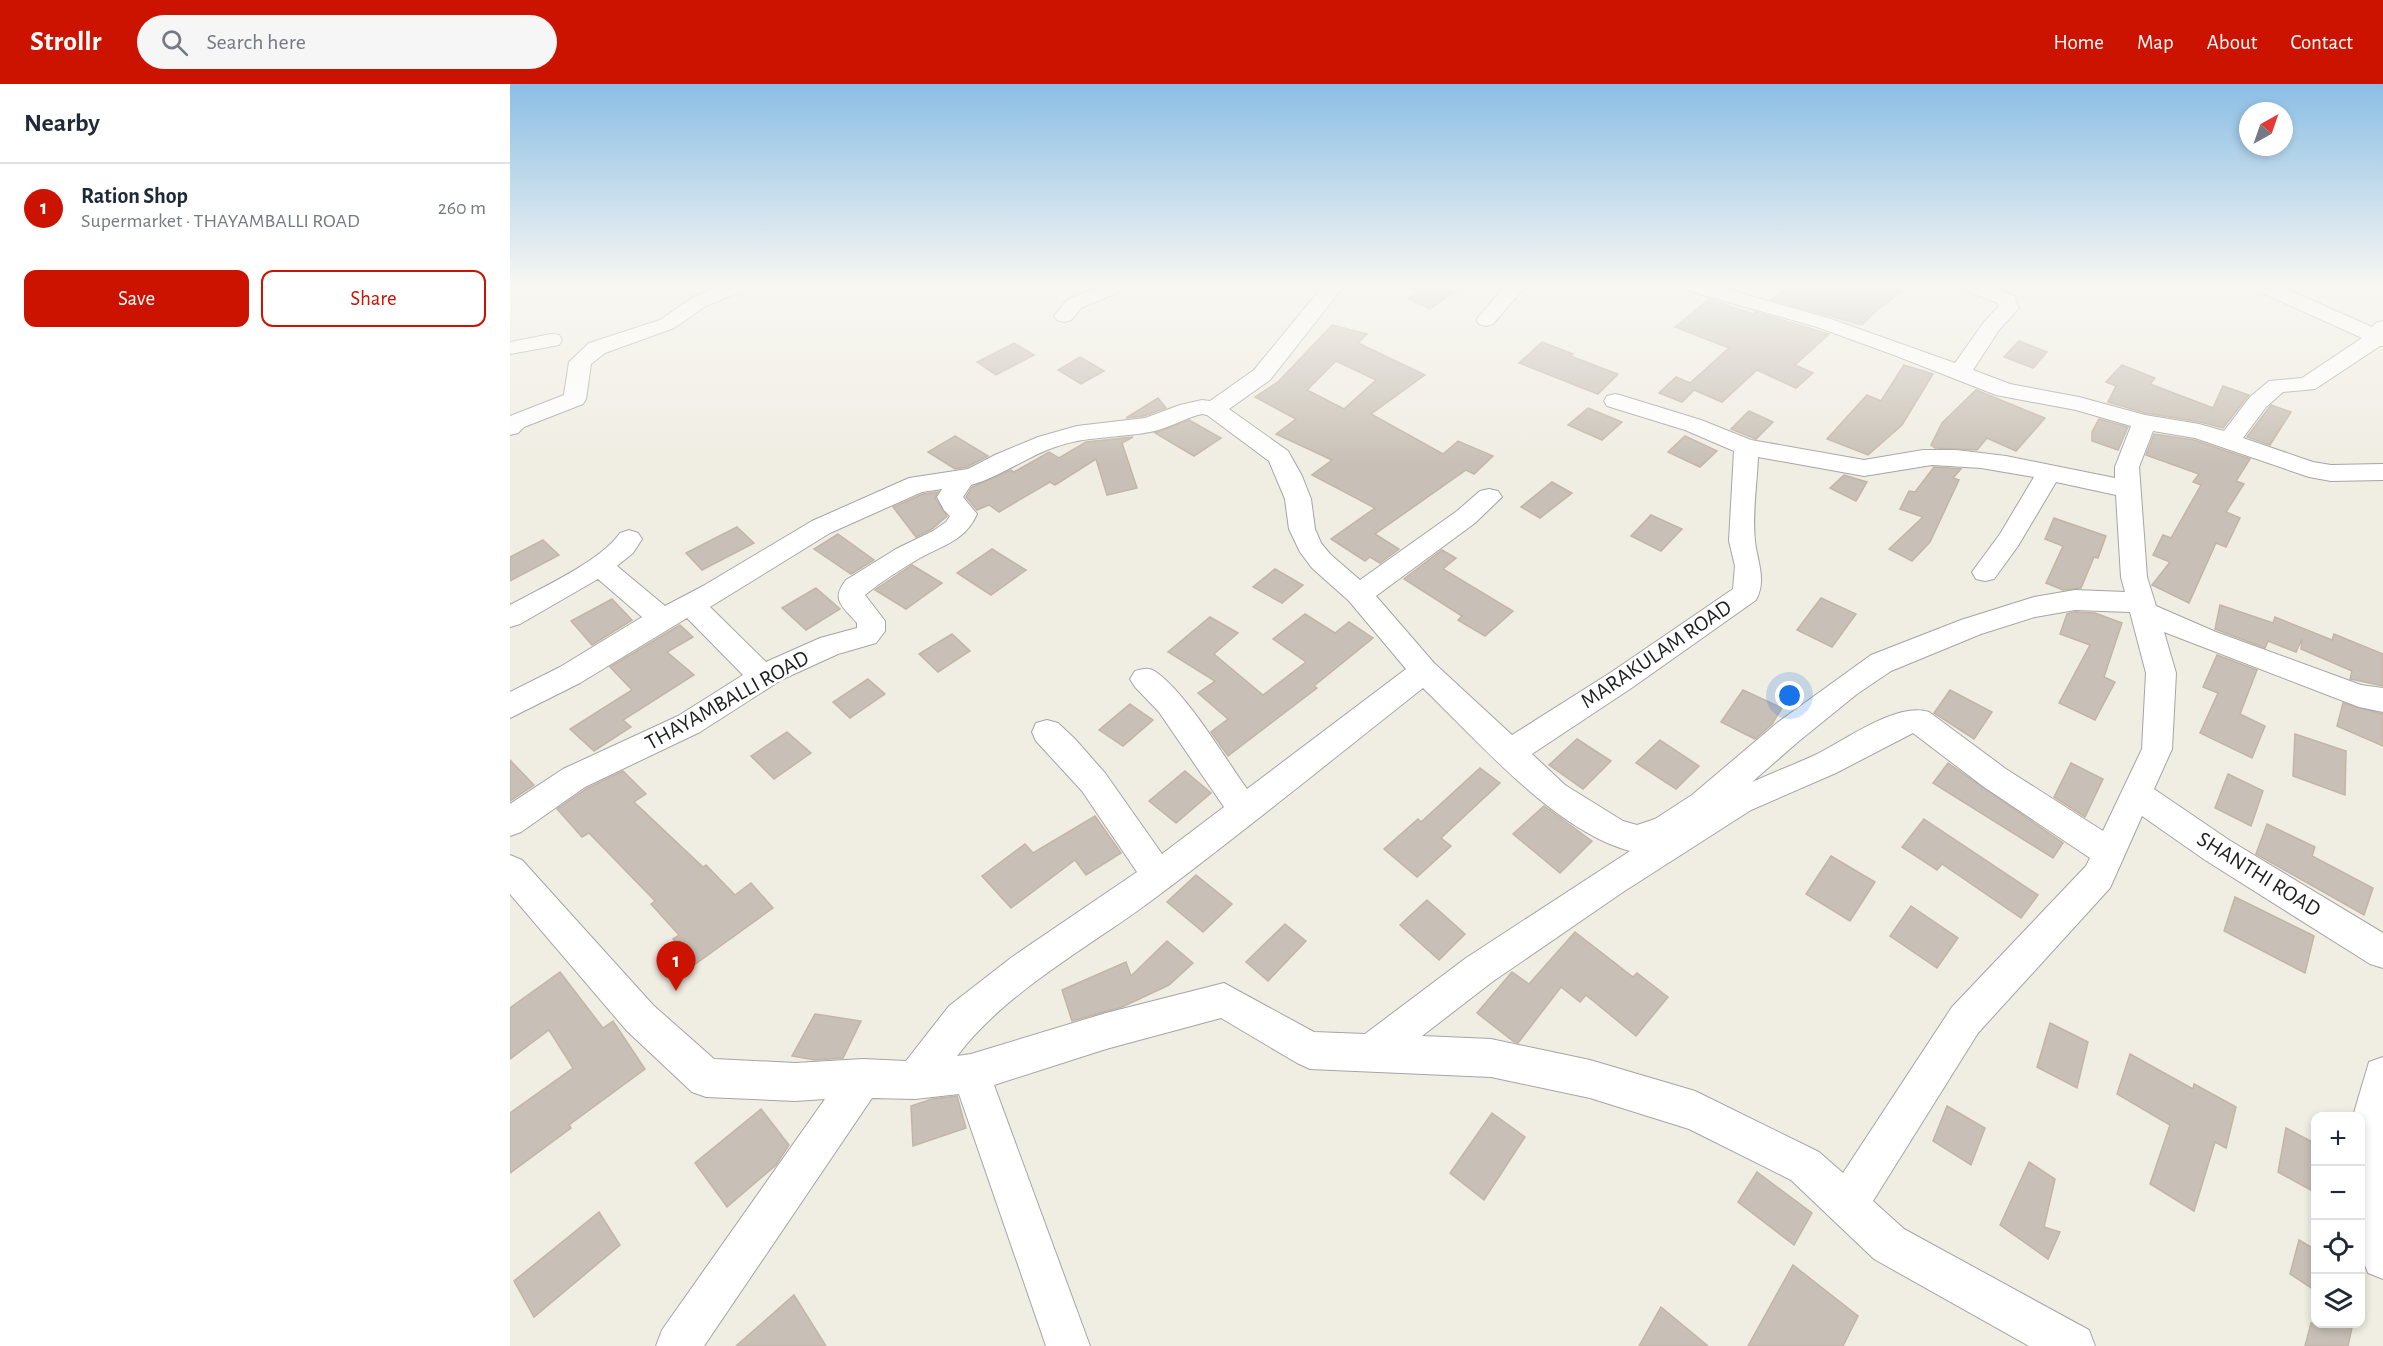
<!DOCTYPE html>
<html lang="en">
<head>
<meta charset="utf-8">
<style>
	body { margin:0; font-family:"Alegreya Sans",sans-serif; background:#f6f6f7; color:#1f2937 }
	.controls { position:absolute; right:18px; bottom:18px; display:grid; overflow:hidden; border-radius:12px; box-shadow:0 3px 9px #0003 }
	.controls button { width:54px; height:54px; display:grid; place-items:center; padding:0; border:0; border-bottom:2px solid #e0e1e3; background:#fff; color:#1f2937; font:30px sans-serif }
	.compass { position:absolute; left:1729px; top:18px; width:54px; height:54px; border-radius:50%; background:#fff; box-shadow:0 3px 9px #0003; rotate:40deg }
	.you { position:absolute; left:1280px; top:612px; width:21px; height:21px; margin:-15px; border:4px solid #fff; border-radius:50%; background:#1a73e8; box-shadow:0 0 0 9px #1a73e833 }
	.badge { display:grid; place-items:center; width:39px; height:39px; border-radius:50%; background:#cc1300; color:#fff; font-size:20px; font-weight:700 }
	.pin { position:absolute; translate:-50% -50px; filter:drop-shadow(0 2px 3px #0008) }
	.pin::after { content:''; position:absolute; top:32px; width:21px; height:18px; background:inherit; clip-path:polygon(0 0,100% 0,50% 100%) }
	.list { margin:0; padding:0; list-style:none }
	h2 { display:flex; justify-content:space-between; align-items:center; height:78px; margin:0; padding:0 24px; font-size:26px }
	h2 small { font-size:20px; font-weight:400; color:#747a83 }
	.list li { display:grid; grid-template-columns:39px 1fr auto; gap:18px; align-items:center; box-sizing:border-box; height:90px; padding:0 24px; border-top:2px solid #e0e1e3 }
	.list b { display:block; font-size:22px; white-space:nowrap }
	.list p { margin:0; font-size:20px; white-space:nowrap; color:#747a83 }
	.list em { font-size:20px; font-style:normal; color:#747a83 }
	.actions { display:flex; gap:12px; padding:18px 24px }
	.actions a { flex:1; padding:14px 0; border:2px solid #cc1300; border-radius:12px; text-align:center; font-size:21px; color:#cc1300 }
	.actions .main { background:#cc1300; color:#fff }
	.icon { flex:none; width:33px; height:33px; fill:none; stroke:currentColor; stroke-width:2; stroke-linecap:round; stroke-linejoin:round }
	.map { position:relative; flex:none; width:1873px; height:1262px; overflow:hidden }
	header { display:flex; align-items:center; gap:36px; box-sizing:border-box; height:84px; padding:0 30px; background:#cc1300; color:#fff }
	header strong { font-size:28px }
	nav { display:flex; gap:33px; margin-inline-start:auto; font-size:21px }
	.search { width:420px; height:54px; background:#f6f6f7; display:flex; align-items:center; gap:15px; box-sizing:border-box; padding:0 21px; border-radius:33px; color:#747a83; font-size:22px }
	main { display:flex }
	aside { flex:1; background:#fff }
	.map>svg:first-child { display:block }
	.building { fill:#c8c0b6; stroke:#c3b5a5; stroke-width:1.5; fill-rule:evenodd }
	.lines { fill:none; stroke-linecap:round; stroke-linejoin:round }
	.street-casing { stroke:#a5a5a5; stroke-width:2 }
	.street { fill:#fff; fill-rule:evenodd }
	.labels { text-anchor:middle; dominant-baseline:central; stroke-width:5; stroke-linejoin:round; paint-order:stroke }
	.street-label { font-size:22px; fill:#1e1e1e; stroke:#fff }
</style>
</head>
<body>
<header>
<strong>Strollr</strong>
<div class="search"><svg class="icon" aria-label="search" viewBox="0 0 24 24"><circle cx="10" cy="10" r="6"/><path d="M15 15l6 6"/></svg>Search here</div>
<nav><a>Home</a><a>Map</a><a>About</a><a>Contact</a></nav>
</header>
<main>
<aside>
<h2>Nearby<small></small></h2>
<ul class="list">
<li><span class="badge">1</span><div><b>Ration Shop</b><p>Supermarket · THAYAMBALLI ROAD</p></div><em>260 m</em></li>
</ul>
<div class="actions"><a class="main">Save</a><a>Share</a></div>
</aside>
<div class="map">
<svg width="1873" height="1262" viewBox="0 0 1873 1262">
	<rect width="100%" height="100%" fill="#f0ede3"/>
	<!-- building -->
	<g class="building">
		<path d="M 916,203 L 952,203 L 920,225 L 898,215 Z"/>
		<path d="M 1276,203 L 1398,203 L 1366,227 L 1352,241 L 1261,216 Z"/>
		<path d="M 1199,215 L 1243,230 L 1246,228 L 1319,250 L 1285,281 L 1303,289 L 1286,304 L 1247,286 L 1212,318 L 1184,306 L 1172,318 L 1149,309 L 1166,293 L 1180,299 L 1219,264 L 1165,243 Z"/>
		<path d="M 822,241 L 857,250 L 848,259 L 915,291 L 861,330 L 933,370 L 948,357 L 983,372 L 964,390 L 956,386 L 865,450 L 889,465 L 870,479 L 860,473 L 855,477 L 821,455 L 865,424 L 802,391 L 822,376 L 766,350 L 786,335 L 745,313 L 768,298 ZM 826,277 L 866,296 L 834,325 L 797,306 Z"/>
		<path d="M 1509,257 L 1537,268 L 1523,284 L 1494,273 Z"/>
		<path d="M 1032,258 L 1063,270 L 1060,272 L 1108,290 L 1088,310 L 1009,279 Z"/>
		<path d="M 504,259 L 524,271 L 486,291 L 467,278 Z"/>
		<path d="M 570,273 L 594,287 L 571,300 L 548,286 Z"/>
		<path d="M 1394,281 L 1423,290 L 1392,341 L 1358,371 L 1317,355 L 1357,311 L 1371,317 Z"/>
		<path d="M 1612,281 L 1645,294 L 1640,300 L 1703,324 L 1713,302 L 1739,311 L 1713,344 L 1690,338 L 1635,329 L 1598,318 L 1606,302 L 1596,298 Z"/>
		<path d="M 1466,306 L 1535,334 L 1506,367 L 1477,354 L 1467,366 L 1425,364 L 1421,361 L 1432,339 Z"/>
		<path d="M 648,314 L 656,324 L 634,332 L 616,334 Z"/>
		<path d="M 1761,321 L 1781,328 L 1760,361 L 1737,353 Z"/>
		<path d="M 1078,324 L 1112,338 L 1092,356 L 1058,341 Z"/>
		<path d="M 1239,327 L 1263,338 L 1246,355 L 1221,345 Z"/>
		<path d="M 1589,335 L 1618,343 L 1608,366 L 1582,357 L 1582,348 Z"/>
		<path d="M 679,336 L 711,354 L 684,372 L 645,349 Z"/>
		<path d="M 1644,350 L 1684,356 L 1740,375 L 1726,397 L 1734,400 L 1716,428 L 1730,434 L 1716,463 L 1706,459 L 1679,519 L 1642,501 L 1660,478 L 1643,471 L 1653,451 L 1661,454 L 1691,401 L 1683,398 L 1689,390 L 1636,371 Z"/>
		<path d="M 445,352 L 478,372 L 457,383 L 445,385 L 418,368 Z"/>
		<path d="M 1175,352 L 1207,367 L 1190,383 L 1158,368 Z"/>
		<path d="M 623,353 L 612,359 L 627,404 L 597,411 L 586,375 L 545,401 L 540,398 L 489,428 L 479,421 L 467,426 L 456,413 L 462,403 L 501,386 L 504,388 L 539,368 L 549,374 L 576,358 Z"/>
		<path d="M 1424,383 L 1451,385 L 1443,394 L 1449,396 L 1420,458 L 1402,477 L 1379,465 L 1413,433 L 1390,425 L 1399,407 L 1405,408 Z"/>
		<path d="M 1334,391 L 1357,398 L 1346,417 L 1320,404 Z"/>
		<path d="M 1042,398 L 1062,409 L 1030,434 L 1011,423 Z"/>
		<path d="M 428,408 L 425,414 L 437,432 L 422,445 L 406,453 L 383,423 L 413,410 Z"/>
		<path d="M 1141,431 L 1172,445 L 1151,467 L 1121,452 Z"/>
		<path d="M 1544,434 L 1596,452 L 1588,474 L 1584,473 L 1571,504 L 1553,506 L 1536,499 L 1553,462 L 1535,455 Z"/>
		<path d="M 227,443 L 244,459 L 192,486 L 176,469 Z"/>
		<path d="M 328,450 L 364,476 L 341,490 L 304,465 Z"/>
		<path d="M 33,456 L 49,471 L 0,497 L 0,473 Z"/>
		<path d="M 482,465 L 516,486 L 481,511 L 447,489 Z"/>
		<path d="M 932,466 L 946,474 L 933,485 L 1003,527 L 975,552 L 948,536 L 952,532 L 894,495 Z"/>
		<path d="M 402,481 L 432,499 L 396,525 L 365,506 Z"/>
		<path d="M 765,485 L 793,501 L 772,519 L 743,503 Z"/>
		<path d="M 306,504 L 330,525 L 296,546 L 272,524 Z"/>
		<path d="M 1311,514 L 1346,530 L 1322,563 L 1287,546 Z"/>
		<path d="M 102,515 L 122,536 L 82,561 L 61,537 Z"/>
		<path d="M 1710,521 L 1763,539 L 1765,533 L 1822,556 L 1824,550 L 1873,570 L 1873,602 L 1840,595 L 1842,587 L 1791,565 L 1792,555 L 1786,568 L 1758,557 L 1755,564 L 1705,545 Z"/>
		<path d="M 1565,528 L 1585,529 L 1612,539 L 1594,593 L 1605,598 L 1585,636 L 1549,619 L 1580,561 L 1550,550 L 1557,530 Z"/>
		<path d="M 795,530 L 825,549 L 839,538 L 863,554 L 804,602 L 807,604 L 718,672 L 701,648 L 718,635 L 688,609 L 705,597 L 658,568 L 700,533 L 728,549 L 704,570 L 753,611 L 796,578 L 763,555 Z"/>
		<path d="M 170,541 L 183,553 L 157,568 L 184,591 L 113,636 L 121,643 L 84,667 L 60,645 L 122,606 L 100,583 Z"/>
		<path d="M 442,550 L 460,567 L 428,588 L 409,570 Z"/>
		<path d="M 1707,571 L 1747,586 L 1730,630 L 1755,642 L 1742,674 L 1690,649 L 1708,609 L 1693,603 Z"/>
		<path d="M 358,595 L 375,610 L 340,634 L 323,618 Z"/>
		<path d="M 1233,606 L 1272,624 L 1262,640 L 1245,655 L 1211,638 Z"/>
		<path d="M 1440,606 L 1482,628 L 1464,655 L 1424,629 Z"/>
		<path d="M 1833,619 L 1873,630 L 1873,662 L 1827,642 Z"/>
		<path d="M 620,620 L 643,636 L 613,662 L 589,646 Z"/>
		<path d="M 277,648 L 301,669 L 264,695 L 241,672 Z"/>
		<path d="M 1785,650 L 1836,667 L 1835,711 L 1783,692 Z"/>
		<path d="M 1067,655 L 1101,677 L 1073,705 L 1039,681 Z"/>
		<path d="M 1150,656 L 1189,682 L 1166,705 L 1126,679 Z"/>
		<path d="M 0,676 L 24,701 L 0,717 Z"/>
		<path d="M 1438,679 L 1553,759 L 1543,774 L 1423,699 Z"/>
		<path d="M 1561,679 L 1593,695 L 1575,733 L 1544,713 Z"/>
		<path d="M 970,684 L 990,699 L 931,754 L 941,762 L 907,793 L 874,765 L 908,735 L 911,738 Z"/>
		<path d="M 113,687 L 136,710 L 124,718 L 193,783 L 196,781 L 225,811 L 241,799 L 263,824 L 184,881 L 163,855 L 169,851 L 141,820 L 145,817 L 79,749 L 72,753 L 47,725 L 76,705 Z"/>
		<path d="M 675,687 L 701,709 L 666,739 L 639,717 Z"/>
		<path d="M 1718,690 L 1753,707 L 1741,742 L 1705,724 Z"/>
		<path d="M 1034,722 L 1082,757 L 1050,789 L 1003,750 Z"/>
		<path d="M 585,732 L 611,769 L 576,791 L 565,776 L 501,824 L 472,792 L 515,760 L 523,769 Z"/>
		<path d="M 1414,735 L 1528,811 L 1511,834 L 1432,780 L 1427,786 L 1392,763 Z"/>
		<path d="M 1757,740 L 1805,763 L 1802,772 L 1863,804 L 1854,831 L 1746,770 Z"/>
		<path d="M 1321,772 L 1365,798 L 1340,837 L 1296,810 Z"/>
		<path d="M 686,791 L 722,820 L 693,848 L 657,818 Z"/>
		<path d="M 1725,813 L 1804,852 L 1795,889 L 1714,847 Z"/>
		<path d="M 917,816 L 955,850 L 929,876 L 890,841 Z"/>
		<path d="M 1401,822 L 1448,854 L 1427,884 L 1380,852 Z"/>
		<path d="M 775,840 L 796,857 L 758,897 L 736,878 Z"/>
		<path d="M 1065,848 L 1123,893 L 1127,889 L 1158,913 L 1126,952 L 1076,911 L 1070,918 L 1051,903 L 1008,959 L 1003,957 L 967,929 L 1002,888 L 1019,900 Z"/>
		<path d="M 657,857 L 683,879 L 659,901 L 612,923 L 562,937 L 552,906 L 616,878 L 621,892 Z"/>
		<path d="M 50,888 L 93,944 L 103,937 L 135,985 L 59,1041 L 61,1044 L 0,1089 L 0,1029 L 63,984 L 39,946 L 0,975 L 0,924 Z"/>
		<path d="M 305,930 L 351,937 L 333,974 L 305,976 L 282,972 Z"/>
		<path d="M 1540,939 L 1578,958 L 1567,1004 L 1527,983 Z"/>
		<path d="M 1620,970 L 1683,1005 L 1684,1000 L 1726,1023 L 1716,1064 L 1705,1058 L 1684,1127 L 1640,1100 L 1660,1041 L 1607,1010 Z"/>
		<path d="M 447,1012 L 456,1044 L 403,1062 L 401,1022 L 422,1015 Z"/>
		<path d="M 1437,1022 L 1475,1044 L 1461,1081 L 1423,1057 Z"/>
		<path d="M 251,1025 L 279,1061 L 266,1081 L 217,1123 L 185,1079 Z"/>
		<path d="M 982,1029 L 1015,1053 L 974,1116 L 940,1089 Z"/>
		<path d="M 1776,1044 L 1806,1060 L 1806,1109 L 1768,1088 Z"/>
		<path d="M 1519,1078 L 1545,1095 L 1534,1143 L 1550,1148 L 1538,1175 L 1490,1141 Z"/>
		<path d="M 1247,1088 L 1302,1129 L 1284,1161 L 1228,1118 Z"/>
		<path d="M 89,1128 L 110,1161 L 24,1233 L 4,1197 Z"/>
		<path d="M 1789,1156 L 1806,1166 L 1806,1207 L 1780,1190 Z"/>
		<path d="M 1283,1181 L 1348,1232 L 1333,1262 L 1238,1262 Z"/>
		<path d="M 284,1211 L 316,1262 L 226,1262 Z"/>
		<path d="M 1151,1223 L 1198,1262 L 1129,1262 Z"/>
		<path d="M 1801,1239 L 1843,1239 L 1838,1262 L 1795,1262 Z"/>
	</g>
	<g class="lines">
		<defs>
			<g id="street">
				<path d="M 206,203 L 234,203 L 231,207 L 196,222 L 164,244 L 95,269 L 81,280 L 76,315 L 73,320 L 14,343 L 8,349 L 0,351 L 0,332 L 54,311 L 59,278 L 79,259 L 150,236 L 182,214 Z"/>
				<path d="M 586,203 L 614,203 L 611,207 L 571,224 L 561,236 L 554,238 L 547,236 L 544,232 L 557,216 Z"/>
				<path d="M 812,203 L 833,203 L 760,296 L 719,325 L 778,367 L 792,392 L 801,415 L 805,445 L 811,459 L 820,470 L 850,496 L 947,427 L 970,407 L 979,405 L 988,407 L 992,413 L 965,439 L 866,512 L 924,579 L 1002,651 L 1103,587 L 1223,505 L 1225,482 L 1219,457 L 1224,367 L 1175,346 L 1097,322 L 1094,317 L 1097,312 L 1105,310 L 1113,312 L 1191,336 L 1241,356 L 1354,376 L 1413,366 L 1446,366 L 1496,372 L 1605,394 L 1605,383 L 1621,342 L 1566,326 L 1486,311 L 1384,271 L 1307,243 L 1179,207 L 1176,203 L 1209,203 L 1321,235 L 1445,279 L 1474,238 L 1488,223 L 1488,219 L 1457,207 L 1454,203 L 1483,203 L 1504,212 L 1509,224 L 1489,246 L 1463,286 L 1500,300 L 1569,313 L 1635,331 L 1689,340 L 1714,347 L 1740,313 L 1759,297 L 1792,294 L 1852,254 L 1748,207 L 1745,203 L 1772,203 L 1862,243 L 1866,239 L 1873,237 L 1873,262 L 1870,262 L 1805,305 L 1773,308 L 1756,323 L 1733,354 L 1803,378 L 1821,381 L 1873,380 L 1873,396 L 1821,397 L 1799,393 L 1685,354 L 1643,347 L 1629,383 L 1637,493 L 1646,522 L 1706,548 L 1851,601 L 1873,604 L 1873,628 L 1849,623 L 1654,548 L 1666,589 L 1662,665 L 1644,705 L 1719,756 L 1873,849 L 1873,884 L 1860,880 L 1695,776 L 1632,732 L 1600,804 L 1468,949 L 1363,1117 L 1394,1145 L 1579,1246 L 1585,1262 L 1519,1262 L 1364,1175 L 1281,1096 L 1179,1045 L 1080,1014 L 981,993 L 800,985 L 787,979 L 711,934 L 596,965 L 484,1001 L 580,1262 L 536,1262 L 449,1010 L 405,1015 L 362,1014 L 194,1262 L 146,1262 L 152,1246 L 315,1015 L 285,1017 L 196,1013 L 182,1008 L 117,947 L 0,810 L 0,771 L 12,776 L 143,921 L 204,975 L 285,979 L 353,975 L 396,977 L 439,922 L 502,873 L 627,788 L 572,707 L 526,657 L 522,648 L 526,639 L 537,636 L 548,639 L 565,655 L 595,689 L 652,770 L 714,723 L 649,628 L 625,603 L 620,595 L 625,587 C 633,585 639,583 646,588 C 677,610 714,673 737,705 L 896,585 L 839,517 L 802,484 L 790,468 L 779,445 L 775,415 L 759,377 L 697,331 L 692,330 C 674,334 658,345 640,348 C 608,354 576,352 545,363 C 516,373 490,393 461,401 L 453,413 L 467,430 C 455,457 433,461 410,474 C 391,485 372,497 355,511 L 375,537 L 375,547 L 366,559 L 328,570 L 271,596 L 190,648 L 75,703 L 11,748 L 0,752 L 0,720 L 53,685 L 168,632 L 233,591 L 177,534 L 70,599 L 0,634 L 0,608 L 50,583 L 132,533 L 88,495 L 10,540 L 0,543 L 0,521 C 31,504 91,477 110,449 L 119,446 L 128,449 L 132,455 L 123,469 L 107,482 L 155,522 L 193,502 L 302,437 L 399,394 L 458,385 L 485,371 L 528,353 L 567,342 L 635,334 L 670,321 L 692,316 L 700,317 L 744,286 ZM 1248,373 L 1354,392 L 1422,381 L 1471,384 L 1524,393 L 1490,450 L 1462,488 L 1466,495 L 1475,497 L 1484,495 L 1508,462 L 1546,398 L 1606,411 L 1611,493 L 1615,508 L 1565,506 L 1524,513 L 1451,536 L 1361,571 L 1267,639 L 1182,711 L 1145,735 L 1127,741 L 1113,737 L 1055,701 L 1022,670 L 1123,603 L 1246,516 C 1257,496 1247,477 1245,457 C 1242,430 1247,400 1248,373 ZM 432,405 L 427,413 L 434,426 L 440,432 L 436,438 L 423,447 L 386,465 L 336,496 C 320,516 333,523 347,539 L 347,544 L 310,554 L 256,578 L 200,523 L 320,449 L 412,408 ZM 1565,526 L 1620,528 L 1636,589 L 1632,665 L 1593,747 L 1496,685 L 1419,628 C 1386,617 1333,658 1303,672 C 1283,681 1262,689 1242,698 L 1289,657 L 1347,610 L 1381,587 L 1471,550 L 1525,533 ZM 913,604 C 969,658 1045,747 1120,767 L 956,874 L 855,950 L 804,948 L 714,899 L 596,929 L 461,970 L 447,972 C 497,906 580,863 645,814 C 736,746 824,674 913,604 ZM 1403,649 L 1474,703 L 1580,774 L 1576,782 L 1442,923 L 1333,1089 L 1309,1068 L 1185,1007 L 1080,976 L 981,955 L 912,952 L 982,898 L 1113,808 L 1241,726 L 1326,689 Z"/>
				<path d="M 994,203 L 1015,203 L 983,240 L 976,242 L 969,240 L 966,236 Z"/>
				<path d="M 41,250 L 49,251 L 52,256 L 49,261 L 0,270 L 0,258 Z"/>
				<path d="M 1873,973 L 1873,1195 L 1858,1189 L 1850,1168 L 1850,1032 L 1843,1032 L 1859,978 Z"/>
			</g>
		</defs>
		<!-- street casing -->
		<use href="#street" class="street-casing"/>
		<!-- street -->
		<use href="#street" class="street"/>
	</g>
	<!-- sky -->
	<linearGradient id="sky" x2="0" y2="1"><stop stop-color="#8bbee5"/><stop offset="0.53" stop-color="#f8f7f2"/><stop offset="1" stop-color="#f8f7f2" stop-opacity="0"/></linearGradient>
	<rect width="1873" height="380" fill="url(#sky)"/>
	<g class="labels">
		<!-- street labels -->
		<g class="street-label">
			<text transform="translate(1146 570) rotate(-34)">MARAKULAM ROAD</text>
			<text transform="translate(217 616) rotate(-29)">THAYAMBALLI ROAD</text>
			<text transform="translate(1749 790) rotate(32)">SHANTHI ROAD</text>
		</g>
	</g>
</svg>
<div class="controls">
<button>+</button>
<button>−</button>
<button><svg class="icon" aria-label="locate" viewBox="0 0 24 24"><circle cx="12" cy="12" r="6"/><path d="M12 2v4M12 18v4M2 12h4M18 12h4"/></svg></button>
<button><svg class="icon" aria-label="layers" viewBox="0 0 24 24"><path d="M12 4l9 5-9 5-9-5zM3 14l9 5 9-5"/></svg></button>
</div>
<svg class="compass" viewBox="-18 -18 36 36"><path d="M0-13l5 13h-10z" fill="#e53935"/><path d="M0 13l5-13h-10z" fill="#747a83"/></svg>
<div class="you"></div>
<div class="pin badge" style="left:166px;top:907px">1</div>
</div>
</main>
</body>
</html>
